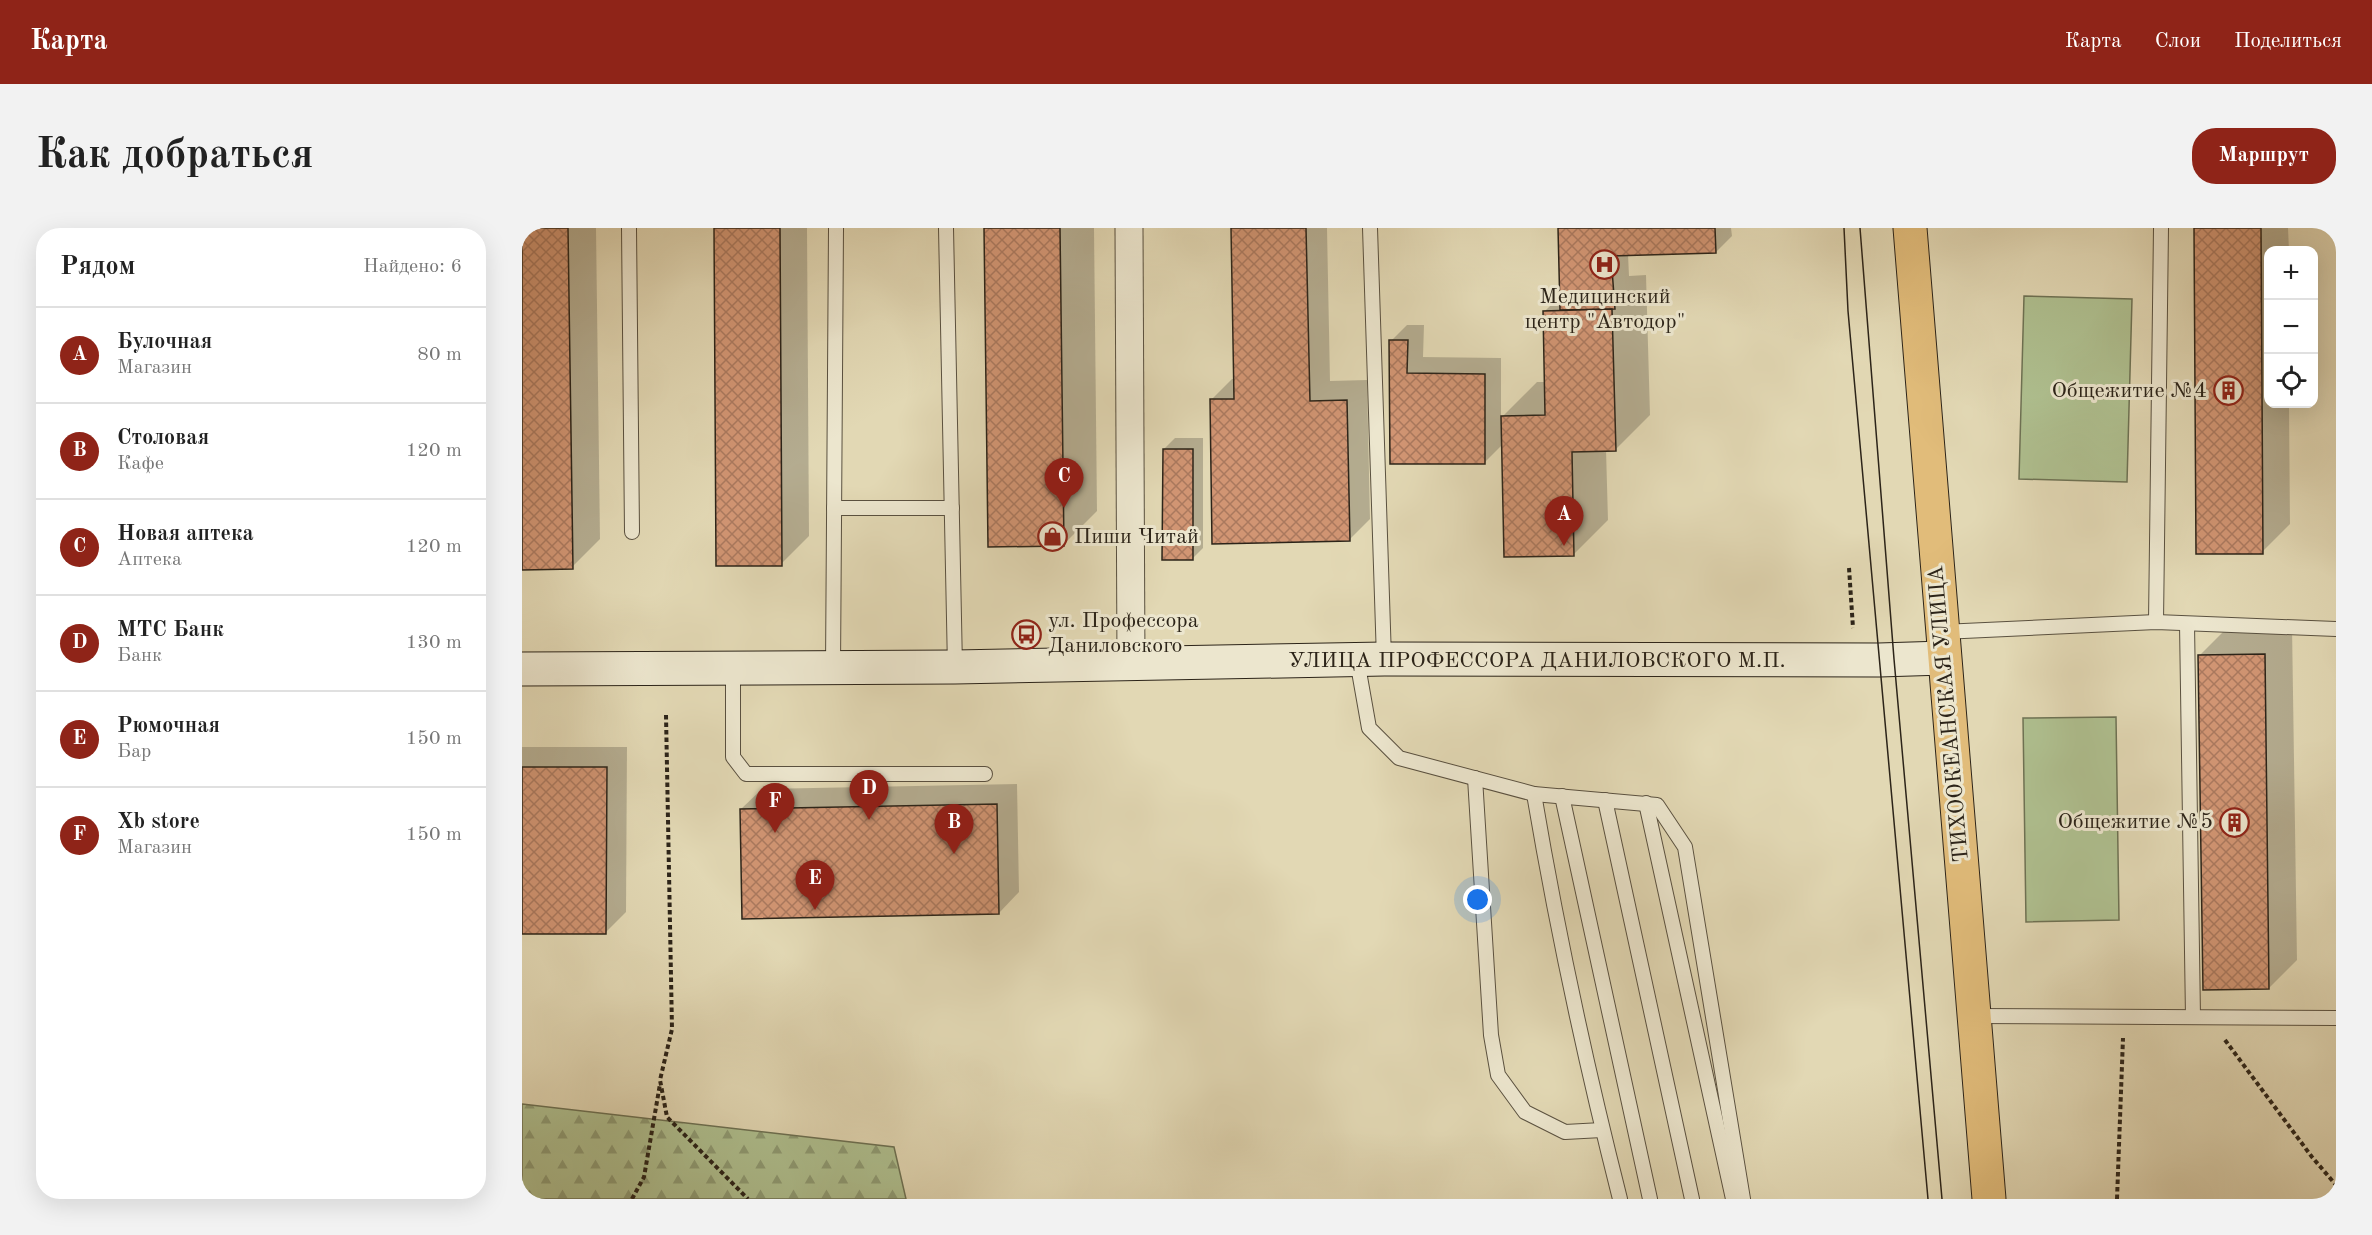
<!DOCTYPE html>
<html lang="ru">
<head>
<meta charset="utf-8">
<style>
	body { margin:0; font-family:"Old Standard TT",serif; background:#f2f2f2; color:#222 }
	.controls { position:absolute; right:18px; top:18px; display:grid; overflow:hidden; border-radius:12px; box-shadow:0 6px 24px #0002 }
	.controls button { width:54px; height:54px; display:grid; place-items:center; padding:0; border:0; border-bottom:2px solid #e0e0e0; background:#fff; color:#222; font:30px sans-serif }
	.you { position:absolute; left:956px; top:672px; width:21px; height:21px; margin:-15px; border:4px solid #fff; border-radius:50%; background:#1a73e8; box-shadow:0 0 0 9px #1a73e833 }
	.badge { display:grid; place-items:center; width:39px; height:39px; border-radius:50%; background:#8f2418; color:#fff; font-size:20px; font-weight:700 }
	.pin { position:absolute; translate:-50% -50px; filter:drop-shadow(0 2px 3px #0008) }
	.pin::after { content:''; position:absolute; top:32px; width:21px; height:18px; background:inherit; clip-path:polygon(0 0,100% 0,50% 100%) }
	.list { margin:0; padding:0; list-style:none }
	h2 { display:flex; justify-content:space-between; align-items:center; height:78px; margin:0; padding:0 24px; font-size:26px }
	h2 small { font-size:20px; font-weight:400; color:#767676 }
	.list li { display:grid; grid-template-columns:39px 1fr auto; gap:18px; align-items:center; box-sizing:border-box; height:96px; padding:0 24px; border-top:2px solid #e0e0e0 }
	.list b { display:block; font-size:22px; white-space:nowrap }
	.list p { margin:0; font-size:20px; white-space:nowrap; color:#767676 }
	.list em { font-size:20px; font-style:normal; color:#767676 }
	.icon { flex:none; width:33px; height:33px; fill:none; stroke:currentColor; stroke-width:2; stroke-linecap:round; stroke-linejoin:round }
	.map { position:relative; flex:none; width:1814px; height:971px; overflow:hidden; border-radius:24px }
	header { display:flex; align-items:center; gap:36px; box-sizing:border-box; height:84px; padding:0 30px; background:#8f2418; color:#fff }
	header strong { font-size:28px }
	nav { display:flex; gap:33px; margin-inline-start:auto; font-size:21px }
	.intro { display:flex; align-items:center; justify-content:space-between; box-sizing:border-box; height:144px; padding:0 36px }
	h1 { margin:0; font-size:42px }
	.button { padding:15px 27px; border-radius:24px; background:#8f2418; color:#fff; font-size:21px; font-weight:700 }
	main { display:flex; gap:36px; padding:0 36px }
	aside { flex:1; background:#fff; border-radius:24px; box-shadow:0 6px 24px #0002 }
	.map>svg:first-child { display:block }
	.forest { fill:url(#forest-firs); stroke:#6e7254; stroke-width:1.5 }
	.pitch { fill:#afc090; stroke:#6e7254; stroke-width:1.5 }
	.shadow { fill:#0003 }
	.building { fill:url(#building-cross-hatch); stroke:#2c2419; stroke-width:1.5 }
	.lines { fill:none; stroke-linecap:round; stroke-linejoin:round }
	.lane-casing { stroke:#5a5140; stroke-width:16 }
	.street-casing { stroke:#5a5140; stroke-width:29 }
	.secondary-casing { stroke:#2c2419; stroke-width:35 }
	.primary-casing { stroke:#2c2419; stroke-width:35 }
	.path { stroke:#2c2419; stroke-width:4; stroke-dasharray:4.5 3; stroke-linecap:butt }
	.lane { stroke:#ece6ce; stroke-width:14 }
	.street { stroke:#ece6ce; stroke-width:27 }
	.secondary { stroke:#ece6ce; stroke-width:33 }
	.primary { stroke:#e1bc7a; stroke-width:33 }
	.tram { stroke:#2c2419; stroke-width:1.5 }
	.labels { text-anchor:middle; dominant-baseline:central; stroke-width:6; stroke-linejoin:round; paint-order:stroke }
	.poi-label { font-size:22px; fill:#2c2419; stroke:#ece6ce; text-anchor:end }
	.street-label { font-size:22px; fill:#2c2419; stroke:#ece6ce }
</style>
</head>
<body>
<header>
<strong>Карта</strong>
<nav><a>Карта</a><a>Слои</a><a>Поделиться</a></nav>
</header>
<div class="intro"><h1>Как добраться</h1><a class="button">Маршрут</a></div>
<main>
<aside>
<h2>Рядом<small>Найдено: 6</small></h2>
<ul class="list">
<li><span class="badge">A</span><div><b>Булочная</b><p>Магазин</p></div><em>80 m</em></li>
<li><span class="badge">B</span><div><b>Столовая</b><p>Кафе</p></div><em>120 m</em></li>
<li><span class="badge">C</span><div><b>Новая аптека</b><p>Аптека</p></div><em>120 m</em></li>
<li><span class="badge">D</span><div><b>МТС Банк</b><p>Банк</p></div><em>130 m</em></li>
<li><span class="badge">E</span><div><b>Рюмочная</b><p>Бар</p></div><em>150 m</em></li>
<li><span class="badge">F</span><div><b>Xb store</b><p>Магазин</p></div><em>150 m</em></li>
</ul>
</aside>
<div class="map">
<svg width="1814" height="971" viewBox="0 0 1814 971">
	<defs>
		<pattern id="forest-firs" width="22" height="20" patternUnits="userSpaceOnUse" patternTransform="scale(1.5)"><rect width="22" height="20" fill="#afc090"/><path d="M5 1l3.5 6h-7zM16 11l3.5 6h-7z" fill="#8f9c75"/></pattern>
		<pattern id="building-cross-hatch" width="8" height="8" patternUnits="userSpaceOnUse" patternTransform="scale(1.5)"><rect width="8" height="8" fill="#d19573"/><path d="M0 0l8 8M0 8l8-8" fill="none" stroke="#aa795e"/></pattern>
	</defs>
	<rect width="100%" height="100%" fill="#e2d8b4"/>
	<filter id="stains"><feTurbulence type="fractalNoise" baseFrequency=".00333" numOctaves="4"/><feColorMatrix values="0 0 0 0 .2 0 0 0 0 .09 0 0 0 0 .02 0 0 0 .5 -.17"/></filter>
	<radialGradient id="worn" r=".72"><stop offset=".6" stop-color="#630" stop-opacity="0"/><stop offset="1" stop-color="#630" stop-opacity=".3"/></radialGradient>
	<!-- forest -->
	<path class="forest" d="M 0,876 L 372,919 L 384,971 L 0,971 Z"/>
	<!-- pitch -->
	<g class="pitch">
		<path d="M 1502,68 L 1610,71 L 1605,254 L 1497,251 Z"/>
		<path d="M 1594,489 L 1597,692 L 1504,694 L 1501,490 Z"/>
	</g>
	<!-- shadow -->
	<g class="shadow">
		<path d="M 0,0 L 74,0 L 78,311 L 50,339 L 0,340 Z"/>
		<path d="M 194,0 L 285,0 L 287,308 L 259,336 Z"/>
		<path d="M 463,0 L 572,0 L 575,283 L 541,317 Z"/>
		<path d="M 710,0 L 805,0 L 808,153 L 845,152 L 848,291 L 827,312 L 689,172 L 710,151 L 713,151 Z"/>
		<path d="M 1037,0 L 1209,0 L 1210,8 L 1194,24 L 1106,26 L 1107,48 L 1124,47 L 1128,187 L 1094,221 L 1084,221 L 1086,292 L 1052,326 L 981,216 L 962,235 L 870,235 L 869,113 L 885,97 L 902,97 L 901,129 L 979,130 L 979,190 L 1015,154 L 1024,154 L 1022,84 L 1039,67 Z"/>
		<path d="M 1674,0 L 1766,0 L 1767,22 L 1746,22 L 1746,176 L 1767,176 L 1768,296 L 1740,324 Z"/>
		<path d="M 653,210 L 681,210 L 681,320 L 670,331 L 642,221 Z"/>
		<path d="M 1770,398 L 1775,732 L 1747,760 L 1678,427 L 1706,399 Z"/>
		<path d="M 0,519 L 105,519 L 104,684 L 83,705 L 0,704 Z"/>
		<path d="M 495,556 L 497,664 L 477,685 L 219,581 L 240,561 Z"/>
	</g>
	<!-- building -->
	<g class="building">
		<path d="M 0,0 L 46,0 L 51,341 L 0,342 Z"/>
		<path d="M 192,0 L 258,0 L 260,338 L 194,338 Z"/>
		<path d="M 462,0 L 538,0 L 542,318 L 466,319 Z"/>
		<path d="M 709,0 L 784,0 L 788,173 L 825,172 L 828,313 L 690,316 L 688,171 L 712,171 Z"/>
		<path d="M 1036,0 L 1193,0 L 1194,25 L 1089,28 L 1093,81 L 1038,82 Z"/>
		<path d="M 1672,0 L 1739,0 L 1741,326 L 1674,326 Z"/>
		<path d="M 1090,81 L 1094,223 L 1050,224 L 1052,328 L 982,329 L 979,188 L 1023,187 L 1021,83 Z"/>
		<path d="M 867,112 L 886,112 L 885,145 L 963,146 L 963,236 L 868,236 Z"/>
		<path d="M 641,221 L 671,221 L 671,332 L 640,332 Z"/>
		<path d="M 1743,426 L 1747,761 L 1681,762 L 1676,427 Z"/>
		<path d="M 0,539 L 85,539 L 84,706 L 0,706 Z"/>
		<path d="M 475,576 L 477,686 L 220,691 L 218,581 Z"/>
	</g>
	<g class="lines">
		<defs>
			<g id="lane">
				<path d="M 107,0 L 110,304"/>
				<path d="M 424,0 L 433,439"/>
				<path d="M 848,0 L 862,431"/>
				<path d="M 312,280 L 430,280"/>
				<path d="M 1634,394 L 1639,0"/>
				<path d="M 1665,396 L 1671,789"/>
				<path d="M 1420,404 L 1634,394 L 1814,401"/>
				<path d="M 835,432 L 847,500 L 877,530 L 1012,566 L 1135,577 L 1163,619 L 1221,971"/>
				<path d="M 211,440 L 211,529 L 224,546 L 463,546"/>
				<path d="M 311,440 L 314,0"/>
				<path d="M 953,550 L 969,807 L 976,847 L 1003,884 L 1043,904 L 1080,902"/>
				<path d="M 1012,566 C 1035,702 1064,837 1098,971"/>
				<path d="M 1040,568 L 1128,971"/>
				<path d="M 1083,572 L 1170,971"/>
				<path d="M 1124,575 L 1211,971"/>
				<path d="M 1452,788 L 1814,790"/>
			</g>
			<path id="street" d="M 607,0 L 609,437"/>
			<path id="secondary" d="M 0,441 L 433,439 L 862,431 L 1357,432 L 1422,430"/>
			<path id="primary" d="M 1388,0 L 1467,971"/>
		</defs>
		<!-- lane casing -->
		<use href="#lane" class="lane-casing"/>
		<!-- street casing -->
		<use href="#street" class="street-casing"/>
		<!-- secondary casing -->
		<use href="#secondary" class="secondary-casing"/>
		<!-- primary casing -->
		<use href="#primary" class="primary-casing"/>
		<!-- path -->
		<g class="path">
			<path d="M 1327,340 L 1331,400"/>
			<path d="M 144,487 L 150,801 L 138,852 L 145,889 L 226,971"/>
			<path d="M 1703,812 L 1790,929 L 1814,957"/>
			<path d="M 110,971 L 122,949 L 138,856"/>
			<path d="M 1595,971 L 1601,810"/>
		</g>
		<!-- lane -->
		<use href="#lane" class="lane"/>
		<!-- street -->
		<use href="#street" class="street"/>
		<!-- secondary -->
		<use href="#secondary" class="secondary"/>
		<!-- primary -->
		<use href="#primary" class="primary"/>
		<!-- tram -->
		<g class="tram">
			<path d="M 1322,0 L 1326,83 L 1406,971"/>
			<path d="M 1338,0 L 1372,431 L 1420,971"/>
		</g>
	</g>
	<!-- icons -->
	<defs>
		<symbol id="hospital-ring" viewBox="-11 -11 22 22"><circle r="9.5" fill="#ece6ce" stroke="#8f2418" stroke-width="1.5"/><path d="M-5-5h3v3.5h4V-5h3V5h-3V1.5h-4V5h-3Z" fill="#8f2418"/></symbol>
		<symbol id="building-ring" viewBox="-11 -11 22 22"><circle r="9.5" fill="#ece6ce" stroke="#8f2418" stroke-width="1.5"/><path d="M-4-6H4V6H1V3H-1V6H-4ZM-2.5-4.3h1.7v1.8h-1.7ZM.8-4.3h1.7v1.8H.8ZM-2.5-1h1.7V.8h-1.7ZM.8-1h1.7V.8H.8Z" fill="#8f2418"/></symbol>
		<symbol id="shop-ring" viewBox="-11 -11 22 22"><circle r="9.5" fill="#ece6ce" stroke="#8f2418" stroke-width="1.5"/><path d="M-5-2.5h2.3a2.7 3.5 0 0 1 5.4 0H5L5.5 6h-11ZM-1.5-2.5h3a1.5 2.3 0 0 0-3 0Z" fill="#8f2418"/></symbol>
		<symbol id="bus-ring" viewBox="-11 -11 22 22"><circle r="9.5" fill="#ece6ce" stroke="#8f2418" stroke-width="1.5"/><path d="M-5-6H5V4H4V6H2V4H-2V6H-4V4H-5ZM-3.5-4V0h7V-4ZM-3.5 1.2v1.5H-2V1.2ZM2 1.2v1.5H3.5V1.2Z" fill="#8f2418"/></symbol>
	</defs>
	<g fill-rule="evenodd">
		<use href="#hospital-ring" x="1066" y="20" width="33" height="33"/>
		<use href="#building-ring" x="1690" y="146" width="33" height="33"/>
		<use href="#shop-ring" x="514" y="292" width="33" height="33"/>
		<use href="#bus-ring" x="488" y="390" width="33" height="33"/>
		<use href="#building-ring" x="1696" y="578" width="33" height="33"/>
	</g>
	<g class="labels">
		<!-- poi labels -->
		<g class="poi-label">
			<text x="1083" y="69" text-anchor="middle">Медицинский<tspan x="1083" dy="25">центр "Автодор"</tspan></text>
			<text x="1685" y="163">Общежитие №4</text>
			<text x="552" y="309" text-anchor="start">Пиши Читай</text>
			<text x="526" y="393" text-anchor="start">ул. Профессора<tspan x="526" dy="25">Даниловского</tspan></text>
			<text x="1691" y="594">Общежитие №5</text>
		</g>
		<!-- street labels -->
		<g class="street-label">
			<text x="1015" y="433">УЛИЦА ПРОФЕССОРА ДАНИЛОВСКОГО М.П.</text>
			<text transform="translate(1427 486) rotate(-95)">ТИХООКЕАНСКАЯ УЛИЦА</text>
		</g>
	</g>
	<rect width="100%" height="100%" filter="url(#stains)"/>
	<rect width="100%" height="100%" fill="url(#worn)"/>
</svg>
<div class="controls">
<button>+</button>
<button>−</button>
<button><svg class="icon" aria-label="locate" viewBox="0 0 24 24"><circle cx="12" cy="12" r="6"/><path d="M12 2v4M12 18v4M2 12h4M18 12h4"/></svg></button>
</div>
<div class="you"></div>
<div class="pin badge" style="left:1042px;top:318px">A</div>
<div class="pin badge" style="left:432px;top:626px">B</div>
<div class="pin badge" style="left:542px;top:280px">C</div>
<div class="pin badge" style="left:347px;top:592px">D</div>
<div class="pin badge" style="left:293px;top:682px">E</div>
<div class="pin badge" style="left:253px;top:605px">F</div>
</div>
</main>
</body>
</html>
